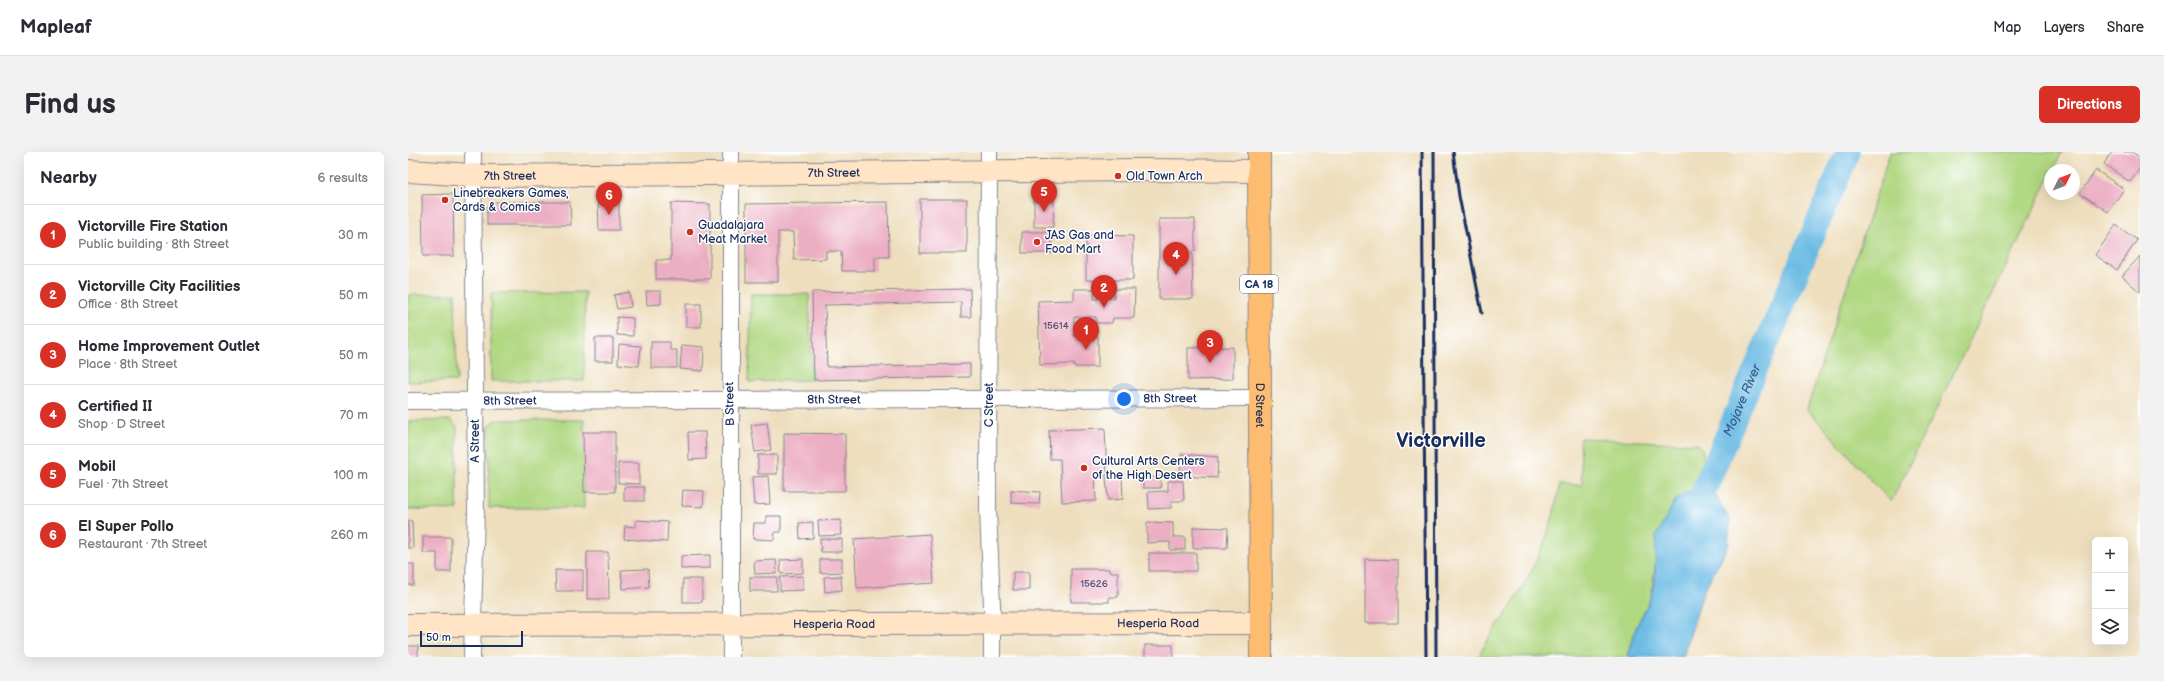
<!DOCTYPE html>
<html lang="en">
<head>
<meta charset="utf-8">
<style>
	body { margin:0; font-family:"Balsamiq Sans",sans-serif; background:#f2f2f3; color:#2b2b33 }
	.controls { position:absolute; right:12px; bottom:12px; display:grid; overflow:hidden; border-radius:6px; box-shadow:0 4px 16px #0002 }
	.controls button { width:36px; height:36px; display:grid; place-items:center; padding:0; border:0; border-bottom:1px solid #e1e1e2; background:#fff; color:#2b2b33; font:20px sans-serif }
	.compass { position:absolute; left:1636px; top:12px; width:36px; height:36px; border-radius:50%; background:#fff; box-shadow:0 4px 16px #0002; rotate:47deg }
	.scale { position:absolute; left:12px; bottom:10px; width:103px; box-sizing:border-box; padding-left:4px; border:2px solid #1b2f5e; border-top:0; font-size:11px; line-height:14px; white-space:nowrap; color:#1b2f5e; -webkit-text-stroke:3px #fff; paint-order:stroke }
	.you { position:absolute; left:716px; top:247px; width:14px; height:14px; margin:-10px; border:3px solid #fff; border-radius:50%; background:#1a73e8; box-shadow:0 0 0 6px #1a73e833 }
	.badge { display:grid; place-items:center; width:26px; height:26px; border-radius:50%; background:#d93025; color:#fff; font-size:13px; font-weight:700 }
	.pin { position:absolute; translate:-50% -33px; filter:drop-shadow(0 1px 2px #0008) }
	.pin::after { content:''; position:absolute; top:21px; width:14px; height:12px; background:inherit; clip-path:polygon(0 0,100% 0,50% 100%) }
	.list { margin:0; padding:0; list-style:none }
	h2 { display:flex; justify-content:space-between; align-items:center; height:52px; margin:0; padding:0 16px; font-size:17px }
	h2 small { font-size:13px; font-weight:400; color:#7c7c81 }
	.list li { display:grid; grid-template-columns:26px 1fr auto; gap:12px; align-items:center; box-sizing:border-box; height:60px; padding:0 16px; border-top:1px solid #e1e1e2 }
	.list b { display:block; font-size:15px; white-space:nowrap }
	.list p { margin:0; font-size:13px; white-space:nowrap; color:#7c7c81 }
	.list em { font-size:13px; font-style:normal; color:#7c7c81 }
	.icon { flex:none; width:22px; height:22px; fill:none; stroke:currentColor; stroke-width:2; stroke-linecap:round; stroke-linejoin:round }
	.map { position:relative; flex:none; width:1732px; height:505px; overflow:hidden; border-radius:6px }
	header { display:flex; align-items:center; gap:24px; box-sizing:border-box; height:56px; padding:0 20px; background:#fff; border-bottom:1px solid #e1e1e2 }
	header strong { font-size:19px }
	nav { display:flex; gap:22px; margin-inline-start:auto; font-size:14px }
	.intro { display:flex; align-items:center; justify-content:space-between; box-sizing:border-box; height:96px; padding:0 24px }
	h1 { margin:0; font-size:28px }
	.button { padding:10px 18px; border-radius:6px; background:#d93025; color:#fff; font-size:14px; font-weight:700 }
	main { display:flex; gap:24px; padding:0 24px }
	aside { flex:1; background:#fff; border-radius:6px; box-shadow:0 4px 16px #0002 }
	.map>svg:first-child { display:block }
	.green { fill:#b1d883; stroke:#668470 }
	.water { fill:#69bae4; stroke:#4274a1 }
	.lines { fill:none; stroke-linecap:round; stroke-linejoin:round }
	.river { stroke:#69bae4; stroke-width:25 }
	.building { fill:#ecaec2 }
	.street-casing { stroke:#84868e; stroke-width:18 }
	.secondary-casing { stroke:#84868e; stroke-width:24 }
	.primary-casing { stroke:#84868e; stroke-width:24 }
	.street { stroke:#fff; stroke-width:16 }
	.secondary { stroke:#ffe4c6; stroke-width:22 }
	.primary { stroke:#febc70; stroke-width:22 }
	.rail { stroke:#1b2f5e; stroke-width:3 }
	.poi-dot { fill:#c8321e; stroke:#fff; stroke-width:1.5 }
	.labels { text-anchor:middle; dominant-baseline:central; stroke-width:3; stroke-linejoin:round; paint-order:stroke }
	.number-label { font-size:10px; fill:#4f4f77 }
	.shield { fill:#fff; stroke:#5f6d8e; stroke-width:1 }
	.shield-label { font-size:11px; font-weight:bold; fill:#1b2f5e }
	.street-label { font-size:12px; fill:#1b2f5e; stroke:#fff }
	.poi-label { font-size:12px; fill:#1b2f5e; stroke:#fff; text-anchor:start }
	.water-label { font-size:13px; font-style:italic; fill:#36608d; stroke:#fff }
	.town-label { font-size:20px; font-weight:bold; fill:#1b2f5e; stroke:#fff }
</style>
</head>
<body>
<header>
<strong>Mapleaf</strong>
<nav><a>Map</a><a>Layers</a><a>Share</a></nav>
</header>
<div class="intro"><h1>Find us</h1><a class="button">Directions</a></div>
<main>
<aside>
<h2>Nearby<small>6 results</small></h2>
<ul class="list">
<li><span class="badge">1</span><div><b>Victorville Fire Station</b><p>Public building · 8th Street</p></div><em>30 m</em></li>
<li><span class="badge">2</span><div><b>Victorville City Facilities</b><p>Office · 8th Street</p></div><em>50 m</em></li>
<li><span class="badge">3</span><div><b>Home Improvement Outlet</b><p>Place · 8th Street</p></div><em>50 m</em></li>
<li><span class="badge">4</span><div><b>Certified II</b><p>Shop · D Street</p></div><em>70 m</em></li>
<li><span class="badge">5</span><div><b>Mobil</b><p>Fuel · 7th Street</p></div><em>100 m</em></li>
<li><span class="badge">6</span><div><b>El Super Pollo</b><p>Restaurant · 7th Street</p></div><em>260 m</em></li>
</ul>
</aside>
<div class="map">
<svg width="1732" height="505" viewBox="0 0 1732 505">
	<rect width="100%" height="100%" fill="#fff"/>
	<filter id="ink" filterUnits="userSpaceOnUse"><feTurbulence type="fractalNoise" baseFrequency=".025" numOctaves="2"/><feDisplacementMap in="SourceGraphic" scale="8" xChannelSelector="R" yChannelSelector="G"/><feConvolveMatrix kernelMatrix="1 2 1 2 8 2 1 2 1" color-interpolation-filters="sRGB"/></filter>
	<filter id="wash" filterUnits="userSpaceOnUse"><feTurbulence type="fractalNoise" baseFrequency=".012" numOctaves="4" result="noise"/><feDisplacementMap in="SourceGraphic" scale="16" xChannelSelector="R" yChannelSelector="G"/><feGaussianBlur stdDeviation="0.9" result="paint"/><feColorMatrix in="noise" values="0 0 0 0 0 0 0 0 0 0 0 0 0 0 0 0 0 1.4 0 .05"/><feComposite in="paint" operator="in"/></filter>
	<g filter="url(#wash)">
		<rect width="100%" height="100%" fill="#eedebd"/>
		<!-- green -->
		<g class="green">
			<path d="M 1482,0 L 1654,0 L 1645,18 L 1642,18 L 1642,24 L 1483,350 L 1399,257 Z"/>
			<path d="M 177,140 L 176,229 L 83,229 L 83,141 Z"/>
			<path d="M 47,142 L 49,229 L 0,230 L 0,143 Z"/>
			<path d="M 343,142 L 401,142 L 404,228 L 341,230 Z"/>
			<path d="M 42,268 L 49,275 L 49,358 L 0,357 L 0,269 Z"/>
			<path d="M 87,268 L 176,268 L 176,356 L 81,356 L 81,274 Z"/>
			<path d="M 1172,286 L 1290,292 L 1295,298 L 1296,338 L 1278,340 L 1267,349 L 1259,366 L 1248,407 L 1243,445 L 1228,476 L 1220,505 L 1071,505 C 1078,487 1091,472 1102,456 C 1126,418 1146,377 1151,332 L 1174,333 Z"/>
		</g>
		<!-- water -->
		<path class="water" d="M 1296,338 L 1307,342 L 1322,369 L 1320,394 L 1296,438 L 1275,505 L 1220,505 L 1228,476 L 1243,445 L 1247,426 L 1248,384 L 1267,349 L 1278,340 Z"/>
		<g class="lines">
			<!-- river -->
			<path class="river" id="s1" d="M 1289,372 L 1296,338 L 1440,0"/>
		</g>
		<g id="blocks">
			<!-- building -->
			<g class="building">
				<path d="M 1704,0 L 1724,0 L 1732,5 L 1732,16 L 1722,30 L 1696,12 Z"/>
				<path d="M 1688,18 L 1716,37 L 1700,60 L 1672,41 Z"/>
				<path d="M 45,42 L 46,104 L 15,104 L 14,43 Z"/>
				<path d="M 626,45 L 646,46 L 645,75 L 626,75 Z"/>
				<rect x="512" y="47" width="47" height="54"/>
				<path d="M 190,49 L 211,49 L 211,78 L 191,78 Z"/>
				<path d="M 84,50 L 162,50 L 163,73 L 79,73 L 79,55 Z"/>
				<path d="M 480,50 L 481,105 L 467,105 L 467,119 L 434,119 L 433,99 L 418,99 L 418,107 L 386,108 L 385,80 L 370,80 L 370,130 L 338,130 L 338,52 Z"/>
				<path d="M 263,51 L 302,52 L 302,127 L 248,127 L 248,108 L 263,108 Z"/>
				<path d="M 751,67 L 787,67 L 787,99 L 784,100 L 785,147 L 751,147 Z"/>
				<path d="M 1708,73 L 1729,88 L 1709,118 L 1687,103 Z"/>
				<rect x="614" y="80" width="30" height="21"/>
				<path d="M 678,83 L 725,84 L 725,128 L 678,128 Z"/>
				<path d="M 1732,104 L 1732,140 L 1714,124 Z"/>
				<path d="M 562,137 L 563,165 L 553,165 L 553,150 L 417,153 L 419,215 L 562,212 L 562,225 L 406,228 L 404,140 Z"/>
				<path d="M 666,137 L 687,137 L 686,147 L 690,147 L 690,140 L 701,141 L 701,146 L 706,146 L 706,137 L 727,137 L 726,166 L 705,166 L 704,171 L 688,171 L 688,165 L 666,165 L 666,184 L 690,184 L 690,215 L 666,215 L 666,212 L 632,213 L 630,149 L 666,148 Z"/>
				<path d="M 238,139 L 253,139 L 253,152 L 239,153 Z"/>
				<path d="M 221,140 L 223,155 L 209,157 L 206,143 Z"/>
				<rect x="278" y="152" width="15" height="23"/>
				<path d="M 209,165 L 225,166 L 225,184 L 209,183 Z"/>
				<rect x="187" y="186" width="18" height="23"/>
				<path d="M 243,190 L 262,190 L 262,198 L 269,198 L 269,216 L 243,216 Z"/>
				<path d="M 211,192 L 233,194 L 231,214 L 210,212 Z"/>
				<path d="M 274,193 L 296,195 L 295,219 L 272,217 Z"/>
				<path d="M 825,195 L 825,227 L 780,228 L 780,196 Z"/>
				<path d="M 359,271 L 363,298 L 347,300 L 343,273 Z"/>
				<path d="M 697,276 L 699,324 L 687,325 L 688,349 L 654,350 L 652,307 L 642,307 L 641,278 Z"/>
				<path d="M 175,280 L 207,280 L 207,340 L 176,340 Z"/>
				<path d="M 280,280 L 297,280 L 298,307 L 281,308 Z"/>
				<path d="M 376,281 L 437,282 L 437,339 L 376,339 Z"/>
				<path d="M 773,302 L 810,305 L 809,326 L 772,324 Z"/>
				<rect x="350" y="303" width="19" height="19"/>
				<path d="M 210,311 L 231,311 L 231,332 L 210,331 Z"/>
				<path d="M 360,324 L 362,352 L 346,353 L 344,325 Z"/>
				<path d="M 714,325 L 715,347 L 700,348 L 698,326 Z"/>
				<path d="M 735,325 L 752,325 L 753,336 L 735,336 Z"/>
				<path d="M 760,329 L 775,329 L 776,349 L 763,349 L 763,356 L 741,357 L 740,340 L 760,339 Z"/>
				<rect x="216" y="335" width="20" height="14"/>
				<path d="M 275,338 L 296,339 L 295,355 L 274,354 Z"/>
				<path d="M 603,338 L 632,340 L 631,352 L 603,351 Z"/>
				<path d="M 358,364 L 373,364 L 373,380 L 367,380 L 366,388 L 345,387 L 346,371 L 358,371 Z"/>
				<path d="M 228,368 L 260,370 L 259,390 L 216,387 L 217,374 L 228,375 Z"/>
				<path d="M 433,368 L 434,383 L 411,384 L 410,369 Z"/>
				<path d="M 0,369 L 4,369 L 5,396 L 0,396 Z"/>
				<path d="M 405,370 L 405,386 L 392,387 L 391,371 Z"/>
				<path d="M 739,370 L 765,371 L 765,385 L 777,385 L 777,398 L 762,398 L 762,390 L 739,391 Z"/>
				<path d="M 785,375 L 820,376 L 819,396 L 785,396 Z"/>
				<path d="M 522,382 L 526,431 L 449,436 L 446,387 Z"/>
				<path d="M 15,385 L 43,385 L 43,420 L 29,420 L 29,401 L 15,401 Z"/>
				<path d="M 412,387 L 434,387 L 434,400 L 413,400 Z"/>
				<path d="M 179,400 L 200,400 L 201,447 L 179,447 Z"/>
				<rect x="741" y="401" width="47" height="18"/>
				<path d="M 302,403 L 302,416 L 273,417 L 273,404 Z"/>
				<path d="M 395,407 L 395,421 L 373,422 L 372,408 Z"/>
				<path d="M 412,407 L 434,407 L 434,420 L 412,421 Z"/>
				<path d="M 957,407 L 990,408 L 990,471 L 957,471 Z"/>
				<path d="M 368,408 L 369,421 L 347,422 L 346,409 Z"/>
				<rect x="0" y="412" width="6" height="21"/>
				<path d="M 240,417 L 241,435 L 215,437 L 213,418 Z"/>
				<path d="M 663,417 L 701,417 L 701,420 L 710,420 L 710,445 L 701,445 L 701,450 L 663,450 Z"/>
				<path d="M 147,418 L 175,418 L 175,439 L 148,439 Z"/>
				<rect x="605" y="420" width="16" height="18"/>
				<path d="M 395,424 L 395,438 L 372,439 L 372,425 Z"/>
				<path d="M 433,424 L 434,438 L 417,440 L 416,425 Z"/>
				<rect x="342" y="425" width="27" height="14"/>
				<rect x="275" y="427" width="19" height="23"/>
				<rect x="737" y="493" width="28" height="12"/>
				<rect x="0" y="494" width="10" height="11"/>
			</g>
		</g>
	</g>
	<g filter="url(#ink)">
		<use href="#blocks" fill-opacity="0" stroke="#84868e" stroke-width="1"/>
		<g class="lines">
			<defs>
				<g id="street">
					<path d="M 323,0 L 323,505"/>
					<path d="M 581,0 L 580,357 L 584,453 L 584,505"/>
					<path id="s2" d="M 0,249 L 852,246"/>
					<path d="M 64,505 L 68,359 L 65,0"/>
				</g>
				<g id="secondary">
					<path id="s3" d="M 0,19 L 80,24 L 729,18 L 851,19"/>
					<path id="s4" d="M 0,473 L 853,471"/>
				</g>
				<g id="primary">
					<path id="s5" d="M 851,0 L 853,505"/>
				</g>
			</defs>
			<!-- street casing -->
			<use href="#street" class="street-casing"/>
			<!-- secondary casing -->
			<use href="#secondary" class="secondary-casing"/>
			<!-- primary casing -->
			<use href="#primary" class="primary-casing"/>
			<!-- street -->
			<use href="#street" class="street"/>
			<!-- secondary -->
			<use href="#secondary" class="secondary"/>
			<!-- primary -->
			<use href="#primary" class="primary"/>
			<!-- rail -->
			<g class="rail">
				<path d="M 1014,0 L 1018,505"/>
				<path d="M 1026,0 L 1028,505"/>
				<path d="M 1045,0 L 1051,44 L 1074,161"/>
			</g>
		</g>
	</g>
	<!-- markers -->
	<g class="poi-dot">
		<circle cx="710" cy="24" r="4"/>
		<circle cx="37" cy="48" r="4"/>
		<circle cx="282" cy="80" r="4"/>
		<circle cx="629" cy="90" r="4"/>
		<circle cx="676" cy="316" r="4"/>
	</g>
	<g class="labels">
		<!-- number labels -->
		<g class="number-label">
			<text x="648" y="174">15614</text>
			<text x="686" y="432">15626</text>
		</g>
		<!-- shield labels -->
		<rect class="shield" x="832" y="123" width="38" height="18" rx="3"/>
		<g class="shield-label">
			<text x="851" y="132">CA 18</text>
		</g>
		<!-- street labels -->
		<g class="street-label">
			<text stroke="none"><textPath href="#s3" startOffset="426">7th Street</textPath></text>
			<text stroke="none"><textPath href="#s3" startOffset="102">7th Street</textPath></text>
			<text stroke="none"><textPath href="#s2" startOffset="762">8th Street</textPath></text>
			<text stroke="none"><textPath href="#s2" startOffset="426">8th Street</textPath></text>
			<text stroke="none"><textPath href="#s2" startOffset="102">8th Street</textPath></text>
			<text transform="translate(322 252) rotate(-91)">B Street</text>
			<text transform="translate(581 253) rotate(-90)">C Street</text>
			<text stroke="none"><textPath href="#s5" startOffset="253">D Street</textPath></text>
			<text transform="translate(67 289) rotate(-90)">A Street</text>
			<text stroke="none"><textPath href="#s4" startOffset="426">Hesperia Road</textPath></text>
			<text stroke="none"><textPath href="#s4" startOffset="750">Hesperia Road</textPath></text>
		</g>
		<!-- poi labels -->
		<g class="poi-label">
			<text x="718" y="24">Old Town Arch</text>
			<text x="45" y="41">Linebreakers Games,<tspan x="45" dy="14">Cards &amp; Comics</tspan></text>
			<text x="290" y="73">Guadalajara<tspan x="290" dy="14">Meat Market</tspan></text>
			<text x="637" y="83">JAS Gas and<tspan x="637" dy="14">Food Mart</tspan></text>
			<text x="684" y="309">Cultural Arts Centers<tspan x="684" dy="14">of the High Desert</tspan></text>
		</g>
		<!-- water labels -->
		<g class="water-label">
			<text stroke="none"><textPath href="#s1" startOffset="132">Mojave River</textPath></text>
		</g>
		<!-- town labels -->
		<g class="town-label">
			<text x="1033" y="289">Victorville</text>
		</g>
	</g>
</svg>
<div class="controls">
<button>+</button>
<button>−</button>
<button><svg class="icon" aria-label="layers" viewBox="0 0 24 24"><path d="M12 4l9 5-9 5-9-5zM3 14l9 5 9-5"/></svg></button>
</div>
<svg class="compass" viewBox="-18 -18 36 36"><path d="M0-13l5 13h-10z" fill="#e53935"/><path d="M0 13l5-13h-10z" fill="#7c7c81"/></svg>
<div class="scale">50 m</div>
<div class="you"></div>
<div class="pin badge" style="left:678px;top:198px">1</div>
<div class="pin badge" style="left:696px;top:156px">2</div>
<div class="pin badge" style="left:802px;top:211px">3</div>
<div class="pin badge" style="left:768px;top:123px">4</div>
<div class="pin badge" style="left:636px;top:60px">5</div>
<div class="pin badge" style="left:201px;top:63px">6</div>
</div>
</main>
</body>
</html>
